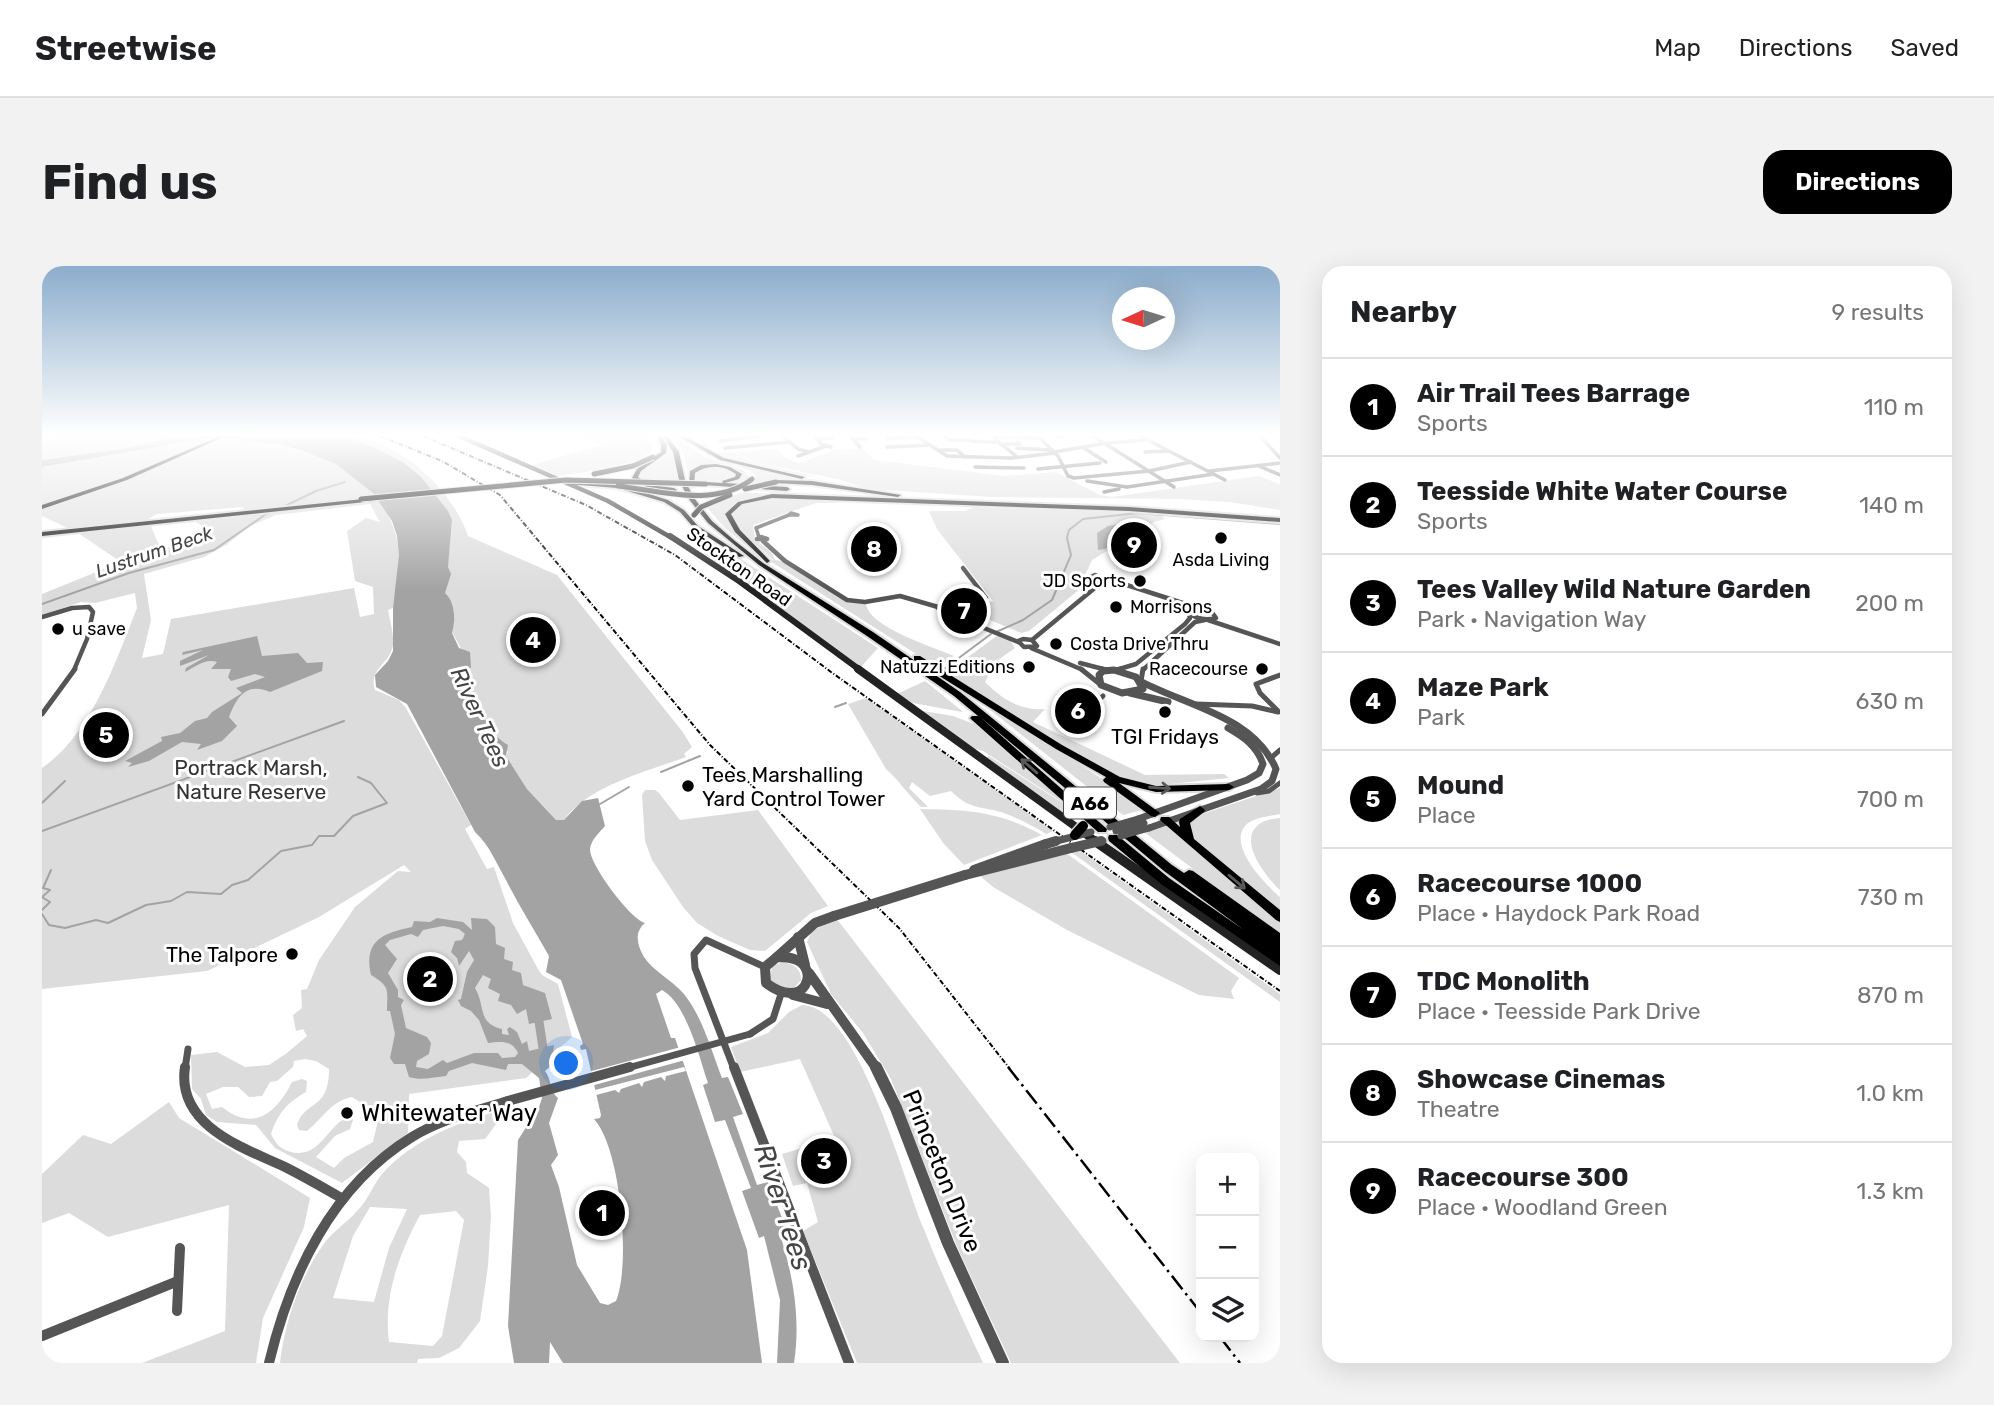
<!DOCTYPE html>
<html lang="en">
<head>
<meta charset="utf-8">
<style>
	body { margin:0; font-family:Rubik,sans-serif; background:#f2f2f2; color:#202124 }
	.controls { position:absolute; right:21px; bottom:21px; display:grid; overflow:hidden; border-radius:14px; box-shadow:0 7px 28px #0002 }
	.controls button { width:63px; height:63px; display:grid; place-items:center; padding:0; border:0; border-bottom:2px solid #e0e0e0; background:#fff; color:#202124; font:35px sans-serif }
	.compass { position:absolute; left:1070px; top:21px; width:63px; height:63px; border-radius:50%; background:#fff; box-shadow:0 7px 28px #0002; rotate:266deg }
	.you { position:absolute; left:525px; top:798px; width:24px; height:24px; margin:-18px; border:5px solid #fff; border-radius:50%; background:#1a73e8; box-shadow:0 0 0 10px #1a73e833 }
	.badge { display:grid; place-items:center; width:46px; height:46px; border-radius:50%; background:#000; color:#fff; font-size:23px; font-weight:700 }
	.pin { position:absolute; translate:-50% -50%; border:4px solid #fff; box-shadow:0 2px 7px #0006 }
	.list { margin:0; padding:0; list-style:none }
	h2 { display:flex; justify-content:space-between; align-items:center; height:91px; margin:0; padding:0 28px; font-size:30px }
	h2 small { font-size:23px; font-weight:400; color:#757577 }
	.list li { display:grid; grid-template-columns:46px 1fr auto; gap:21px; align-items:center; box-sizing:border-box; height:98px; padding:0 28px; border-top:2px solid #e0e0e0 }
	.list b { display:block; font-size:26px; white-space:nowrap }
	.list p { margin:0; font-size:23px; white-space:nowrap; color:#757577 }
	.list em { font-size:23px; font-style:normal; color:#757577 }
	.icon { flex:none; width:38px; height:38px; fill:none; stroke:currentColor; stroke-width:2; stroke-linecap:round; stroke-linejoin:round }
	.map { position:relative; flex:none; width:1238px; height:1097px; overflow:hidden; border-radius:21px }
	header { display:flex; align-items:center; gap:42px; box-sizing:border-box; height:98px; padding:0 35px; background:#fff; border-bottom:2px solid #e0e0e0 }
	header strong { font-size:33px }
	nav { display:flex; gap:38px; margin-inline-start:auto; font-size:24px }
	.intro { display:flex; align-items:center; justify-content:space-between; box-sizing:border-box; height:168px; padding:0 42px }
	h1 { margin:0; font-size:49px }
	.button { padding:18px 32px; border-radius:21px; background:#000; color:#fff; font-size:24px; font-weight:700 }
	main { display:flex; gap:42px; padding:0 42px }
	aside { flex:1; background:#fff; border-radius:21px; box-shadow:0 7px 28px #0002 }
	.map>svg:first-child { display:block }
	.green { fill:#dcdcdc; fill-rule:evenodd }
	.water { fill:#a3a3a3; fill-rule:evenodd }
	.pier { fill:#fff }
	.lines { fill:none; stroke-linecap:round; stroke-linejoin:round }
	.stream { stroke:#a3a3a3; stroke-width:2 }
	.canal { stroke:#a3a3a3; stroke-width:9 }
	.primary-casing { stroke:#dbdbdb; stroke-width:4 }
	.trunk-casing { stroke:#dbdbdb; stroke-width:4 }
	.minor-far4 { stroke:#555; stroke-width:3.5 }
	.minor-far3 { stroke:#555; stroke-width:4.5 }
	.minor-far2 { stroke:#555; stroke-width:5 }
	.minor-far1 { stroke:#555; stroke-width:7 }
	.minor { stroke:#555; stroke-width:10 }
	.tertiary-far3 { stroke:#555; stroke-width:5 }
	.tertiary-far2 { stroke:#555; stroke-width:7 }
	.tertiary-far1 { stroke:#555; stroke-width:10 }
	.tertiary { stroke:#555; stroke-width:12 }
	.secondary-far3 { stroke:#222; stroke-width:4.5 }
	.secondary-far2 { stroke:#222; stroke-width:6 }
	.secondary-far1 { stroke:#222; stroke-width:8 }
	.secondary { stroke:#222; stroke-width:10 }
	.primary { fill:#000; fill-rule:evenodd }
	.trunk { fill:#000; fill-rule:evenodd }
	.rail-far1 { stroke:#000; stroke-width:2; stroke-dasharray:5 2 1 2; stroke-linecap:butt }
	.rail { stroke:#000; stroke-width:2.5; stroke-dasharray:17 5 2.5 5; stroke-linecap:butt }
	.trunk-bridge-far1-casing { stroke:#dbdbdb; stroke-width:7; stroke-linecap:butt }
	.trunk-bridge-casing { stroke:#dbdbdb; stroke-width:13; stroke-linecap:butt }
	.minor-bridge-far1 { stroke:#555; stroke-width:7 }
	.minor-bridge { stroke:#555; stroke-width:10 }
	.tertiary-bridge-far1 { stroke:#555; stroke-width:7 }
	.tertiary-bridge { stroke:#555; stroke-width:10 }
	.trunk-bridge-far1 { stroke:#000; stroke-width:5 }
	.trunk-bridge { stroke:#000; stroke-width:10 }
	.oneway { stroke:#595959 }
	.poi-dot { fill:#000; stroke:#fff; stroke-width:2.5 }
	.labels { text-anchor:middle; dominant-baseline:central; stroke-width:6; stroke-linejoin:round; paint-order:stroke }
	.far-poi-label { font-size:18px; fill:#000; stroke:#fff; text-anchor:end }
	.far-street-label { font-size:18px; fill:#000; stroke:#fff }
	.far-water-label { font-size:19px; font-style:italic; fill:#444; stroke:#fff }
	.shield { fill:#fff; stroke:#4c4c4c; stroke-width:2 }
	.shield-label { font-size:19px; font-weight:bold; fill:#000 }
	.poi-label { font-size:21px; fill:#000; stroke:#fff }
	.park-label { font-size:21px; fill:#333; stroke:#fff }
	.water-label { font-size:23px; font-style:italic; fill:#444; stroke:#fff }
	.near-poi-label { font-size:24px; fill:#000; stroke:#fff; text-anchor:start }
	.near-street-label { font-size:24px; fill:#000; stroke:#fff }
	.near-water-label { font-size:28px; font-style:italic; fill:#444; stroke:#fff }
</style>
</head>
<body>
<header>
<strong>Streetwise</strong>
<nav><a>Map</a><a>Directions</a><a>Saved</a></nav>
</header>
<div class="intro"><h1>Find us</h1><a class="button">Directions</a></div>
<main>
<div class="map">
<svg width="1238" height="1097" viewBox="0 0 1238 1097">
	<rect width="100%" height="100%" fill="#fff"/>
	<!-- green -->
	<g class="green">
		<path d="M 16,170 L 121,170 L 127,171 L 85,182 L 0,194 L 0,176 Z"/>
		<path d="M 303,170 C 354,170 411,224 426,270 L 515,309 L 640,465 L 650,481 L 642,488 L 644,491 C 606,505 546,520 522,554 L 514,554 L 485,523 L 464,490 L 466,486 L 445,455 L 423,411 L 429,401 L 410,366 C 414,354 413,335 403,327 L 410,254 C 374,205 363,190 303,170 Z"/>
		<path d="M 533,170 L 607,170 L 611,181 L 607,188 L 597,192 L 600,193 L 564,203 L 515,210 L 490,199 L 559,179 Z"/>
		<path d="M 618,170 L 621,170 L 631,182 L 638,215 L 595,213 L 596,205 L 615,194 L 623,184 Z"/>
		<path d="M 629,170 L 634,170 L 661,190 L 701,204 L 708,212 L 702,219 L 676,217 L 691,215 L 699,208 C 686,195 656,195 646,208 L 641,187 Z"/>
		<path d="M 640,170 L 658,170 L 674,187 L 690,186 L 710,196 L 792,215 L 680,193 Z"/>
		<path d="M 172,171 C 232,178 304,183 340,239 C 350,255 356,270 357,289 C 358,307 353,325 351,342 L 346,344 C 348,355 352,368 351,379 C 348,399 326,402 333,424 L 357,434 L 364,442 L 429,559 L 423,563 L 445,603 L 452,601 L 471,657 L 496,703 L 500,709 L 516,718 L 530,771 L 484,812 L 367,828 L 366,867 L 300,917 L 233,882 L 214,859 L 175,856 L 164,849 L 159,833 L 150,823 L 149,789 L 175,786 L 203,801 L 227,799 L 245,787 L 265,770 L 261,763 L 254,765 L 251,749 L 260,742 L 259,724 L 265,723 L 277,694 L 313,641 L 356,605 L 369,606 L 362,599 L 277,651 L 165,705 L 0,723 L 0,502 C 49,469 74,395 95,342 L 93,327 L 53,337 L 39,336 L 0,349 L 0,328 L 79,296 L 36,267 L 0,250 L 0,201 ZM 328,238 L 338,256 L 324,252 L 305,265 L 313,315 L 331,321 L 332,348 L 318,351 L 312,322 L 129,353 L 121,388 L 100,392 L 109,354 L 102,308 L 162,291 L 184,279 L 208,260 L 234,249 ZM 202,241 L 197,251 L 154,256 L 168,265 L 119,284 L 106,253 L 115,248 ZM 263,793 L 274,795 L 287,803 C 287,845 264,833 255,859 L 257,864 L 265,865 C 282,851 288,836 310,831 L 324,840 L 329,848 L 338,846 L 331,876 L 302,892 L 292,902 L 274,891 L 293,870 L 308,863 L 311,854 L 308,850 C 285,858 279,893 249,886 C 238,883 234,878 229,868 C 236,847 245,837 264,826 L 265,815 L 260,813 L 250,816 C 234,848 211,866 180,841 L 170,843 L 164,828 L 181,821 L 196,821 L 207,831 L 220,830 L 228,816 L 235,815 L 251,801 L 252,795 Z"/>
		<path d="M 655,182 L 686,196 L 792,219 L 750,215 L 709,219 L 713,210 L 709,205 L 666,190 Z"/>
		<path d="M 820,182 L 832,194 L 963,210 L 1014,206 L 1058,229 L 1070,231 L 1217,210 L 1238,218 L 1238,244 L 1188,236 L 1138,233 L 950,231 L 826,223 L 799,214 L 712,196 L 693,186 L 736,183 L 742,191 L 757,197 L 796,183 Z"/>
		<path d="M 681,201 L 693,205 L 694,209 L 685,214 L 652,215 L 652,207 L 661,202 Z"/>
		<path d="M 701,226 L 745,229 L 705,233 L 687,244 L 685,251 L 710,285 L 682,261 L 664,240 Z"/>
		<path d="M 717,232 L 778,232 L 844,236 L 844,238 L 796,234 L 795,237 L 774,237 L 711,259 L 713,273 L 730,287 L 733,294 L 739,295 L 797,332 L 824,338 C 827,361 889,380 912,390 L 898,400 L 893,400 L 728,295 L 731,294 L 713,277 L 727,294 L 697,265 L 689,248 L 697,239 Z"/>
		<path d="M 932,241 L 1119,248 L 1123,253 L 1112,256 L 1050,294 L 1043,309 L 1045,317 L 987,365 L 979,367 L 924,344 L 928,340 L 951,335 L 895,263 L 887,245 L 923,245 Z"/>
		<path d="M 682,282 L 836,382 L 818,402 L 660,286 Z"/>
		<path d="M 956,369 L 968,374 L 973,382 L 956,394 L 945,398 L 947,409 L 943,416 C 960,433 978,445 1003,443 L 991,456 L 1103,509 L 1182,508 L 1187,512 L 1118,519 L 1077,510 L 999,467 L 905,405 L 922,394 L 935,397 L 926,391 Z"/>
		<path d="M 883,415 L 920,445 L 920,446 L 871,437 L 855,428 Z"/>
		<path d="M 928,428 L 1090,532 L 1098,538 L 1100,544 L 1081,549 Z"/>
		<path d="M 824,432 L 1011,565 L 1004,568 C 990,559 975,552 959,546 C 936,540 927,543 909,525 L 888,530 L 870,516 L 867,522 L 886,541 L 879,541 C 866,529 857,514 844,503 L 806,438 Z"/>
		<path d="M 875,444 L 911,450 L 937,460 L 1028,541 L 941,485 L 931,482 Z"/>
		<path d="M 947,490 L 1030,543 L 1032,555 L 1030,556 L 944,492 Z"/>
		<path d="M 1238,522 L 1238,548 C 1228,550 1215,551 1206,557 C 1182,577 1223,618 1238,631 L 1238,647 L 1154,575 L 1148,569 L 1146,556 L 1154,550 Z"/>
		<path d="M 603,524 L 613,524 L 617,527 L 638,554 L 716,544 L 786,640 L 769,647 L 723,685 L 708,684 L 676,670 L 655,657 L 641,641 L 610,594 L 603,575 L 600,529 Z"/>
		<path d="M 878,543 C 928,544 955,545 1000,569 L 922,599 L 902,578 Z"/>
		<path d="M 1238,552 L 1238,624 C 1224,611 1196,576 1216,559 C 1221,554 1231,553 1238,552 Z"/>
		<path d="M 1126,559 L 1238,656 L 1238,668 L 1102,566 Z"/>
		<path d="M 1037,584 L 1238,728 L 1238,736 L 1029,586 Z"/>
		<path d="M 1024,587 L 1197,712 L 1189,725 L 1192,733 L 1157,729 L 1025,664 L 951,621 L 937,609 Z"/>
		<path d="M 794,652 L 1138,1097 L 969,1097 L 916,983 L 849,813 L 821,767 L 789,728 L 765,676 L 769,666 Z"/>
		<path d="M 741,696 C 752,698 759,703 759,714 L 752,722 L 740,723 L 728,714 L 730,700 Z"/>
		<path d="M 760,739 C 816,739 862,916 881,961 C 899,1007 920,1052 941,1097 L 815,1097 L 761,965 L 776,956 L 765,917 L 751,920 L 740,888 L 793,872 L 758,793 L 698,806 L 689,781 L 726,767 L 747,746 Z"/>
		<path d="M 127,836 L 137,852 L 268,932 L 262,961 L 221,1052 L 214,1097 L 100,1097 L 183,1065 L 187,939 L 66,971 L 27,947 L 0,957 L 0,908 L 41,869 L 69,878 Z"/>
		<path d="M 466,842 L 443,873 L 417,875 L 415,886 L 424,896 L 425,907 L 447,922 L 449,950 L 446,1000 L 438,1055 L 417,1082 L 397,1092 L 376,1093 L 375,1097 L 238,1097 C 242,1059 257,1014 279,982 C 288,967 305,957 316,944 C 326,934 331,919 340,908 C 373,871 421,855 466,842 ZM 328,941 L 365,943 L 347,982 L 332,1036 L 291,1032 L 311,970 ZM 414,945 L 422,954 L 400,1070 L 391,1080 L 347,1076 C 341,1031 357,988 378,949 Z"/>
		<path d="M 569,922 L 574,964 L 550,968 L 546,927 Z"/>
	</g>
	<!-- water -->
	<g class="water">
		<path d="M 81,170 L 303,170 L 334,182 L 361,196 L 379,211 L 406,245 L 410,254 L 406,301 L 409,308 L 403,327 C 413,335 414,354 410,367 L 417,382 L 428,386 L 429,401 L 423,411 C 432,429 448,471 466,479 L 464,490 L 485,523 L 514,554 L 522,554 L 540,535 L 556,532 L 563,560 C 557,567 549,574 548,583 C 547,598 589,654 603,657 C 592,666 595,679 602,691 C 610,704 631,715 642,728 C 661,752 669,784 680,812 L 686,811 L 701,848 L 691,851 L 715,919 L 726,916 L 744,962 L 737,965 C 751,1009 759,1051 752,1097 L 735,1097 L 738,1034 L 722,970 L 717,972 L 700,925 L 709,922 L 683,854 L 673,856 L 661,819 L 666,817 C 657,791 645,738 620,724 L 614,728 L 629,772 L 633,772 L 705,984 L 720,1097 L 521,1097 L 508,1076 L 507,1097 L 472,1097 L 466,1060 L 476,874 L 497,841 L 500,832 L 497,812 L 480,798 L 466,798 L 464,804 L 430,797 L 407,805 L 404,810 C 393,811 379,815 367,811 L 363,798 L 352,798 L 348,792 L 353,768 L 348,745 L 345,745 C 345,724 349,721 329,709 C 321,674 342,667 370,661 L 372,655 L 388,656 L 395,652 L 421,656 L 430,664 L 429,652 L 445,653 L 453,661 L 454,678 L 463,682 L 462,693 L 471,696 L 470,704 L 479,707 L 481,719 L 503,727 L 510,753 L 487,758 L 484,743 L 475,748 L 469,739 L 456,735 L 458,728 L 446,722 L 449,713 L 441,709 L 433,722 C 444,741 435,757 460,763 L 460,768 L 467,769 L 465,763 L 468,761 L 475,766 L 480,778 L 485,775 L 487,785 L 512,779 L 510,799 L 503,805 C 510,814 507,825 516,832 L 507,857 L 516,889 L 509,899 L 517,921 L 535,999 L 558,1037 L 566,1039 L 574,1035 C 589,999 579,882 552,853 L 558,852 L 559,849 L 544,783 L 539,784 L 538,780 L 541,778 L 519,714 L 504,706 L 507,690 C 493,665 477,640 464,614 C 453,595 448,580 433,566 L 365,438 L 334,421 L 333,409 L 346,395 L 351,385 L 351,342 L 357,289 L 355,270 L 350,255 L 331,227 L 294,198 L 259,184 L 238,179 L 172,171 L 0,201 L 0,194 L 85,182 L 127,172 ZM 401,660 L 417,663 L 423,668 L 420,674 L 413,675 L 409,686 L 415,692 L 417,700 L 427,685 L 432,694 L 425,706 L 419,733 L 416,734 L 419,740 L 429,745 L 437,754 L 446,777 C 456,776 470,773 476,787 L 473,791 L 460,792 L 456,787 L 432,787 L 405,797 L 401,794 L 386,803 L 374,801 L 375,795 L 387,788 L 389,777 L 385,771 L 364,762 L 359,739 L 362,734 L 356,731 L 356,724 L 346,707 L 355,693 L 343,679 L 348,674 L 369,668 L 376,671 L 381,664 Z"/>
		<path d="M 1099,255 L 1105,257 L 1063,283 L 1056,284 L 1055,267 L 1066,260 Z"/>
		<path d="M 215,370 L 220,390 L 256,387 L 265,397 L 281,396 L 280,405 L 228,426 C 204,416 195,431 187,451 L 195,460 L 180,475 L 155,484 L 159,478 L 140,476 L 107,495 L 86,501 L 90,497 L 83,495 L 120,475 L 119,471 L 138,467 L 153,455 L 165,452 L 170,446 L 200,427 L 194,422 L 223,411 L 213,408 L 189,415 L 186,411 L 189,403 L 169,403 L 175,396 C 164,392 154,400 143,406 L 144,402 L 167,389 L 138,400 L 138,395 L 161,384 L 140,389 L 141,386 Z"/>
	</g>
	<!-- pier -->
	<g class="pier">
		<path d="M 639,781 L 643,794 L 549,820 L 546,806 Z"/>
		<path d="M 642,801 L 644,805 L 624,810 L 623,815 L 619,811 L 602,816 L 600,821 L 597,817 L 579,823 L 577,827 L 573,824 L 554,829 L 553,824 Z"/>
	</g>
	<g class="lines">
		<!-- stream -->
		<g class="stream">
			<path d="M 239,242 L 274,225 L 303,216"/>
			<path d="M 0,338 L 87,307 L 172,284 L 227,246"/>
			<path d="M 954,366 L 981,354 L 1010,334 L 1029,289 L 1025,272 L 1027,264 L 1041,253 L 1096,247 L 1238,258"/>
			<path d="M 902,403 L 949,368"/>
			<path d="M 793,441 L 804,437"/>
			<path d="M 619,506 L 658,490"/>
			<path d="M 0,537 L 23,515"/>
			<path d="M 558,538 L 587,521"/>
			<path d="M 0,565 L 302,455"/>
			<path d="M 0,644 L 8,636 L 0,631 L 8,624 L 1,622 L 9,604"/>
			<path d="M 0,648 L 7,659 L 23,662 L 54,654 L 66,657 L 104,639 L 129,635 L 145,626 L 179,628 L 190,619 L 206,614 L 239,585 L 270,579 L 277,570 L 292,570 L 311,550 L 345,537 L 329,517 L 316,511"/>
		</g>
		<!-- canal -->
		<path class="canal" d="M 496,749 L 501,782"/>
		<defs>
			<path id="primary" d="M 178,170 L 184,170 L 85,214 L 0,243 L 0,239 L 81,212 Z"/>
			<g id="trunk">
				<path d="M 615,170 L 619,170 L 625,179 L 624,187 L 599,205 L 596,211 L 609,219 L 632,222 L 635,224 L 634,225 L 606,222 L 590,212 L 595,203 L 619,186 L 619,179 Z"/>
				<path d="M 621,170 L 625,170 L 637,186 L 643,214 L 652,232 L 670,255 L 693,275 L 721,297 L 831,366 L 918,426 L 1130,599 L 1142,607 L 1147,604 L 1151,605 L 1238,667 L 1238,700 L 1119,618 L 1067,575 L 1066,572 L 1067,569 L 1075,569 L 1127,612 L 1202,664 L 1122,605 L 937,450 L 1065,563 L 1064,566 L 1056,566 L 930,454 L 928,452 L 930,450 L 936,450 L 912,430 L 825,370 L 717,299 L 666,257 L 646,232 L 637,214 L 631,186 Z"/>
				<path d="M 636,170 L 642,170 L 682,192 L 763,211 L 760,213 L 678,194 Z"/>
				<path d="M 674,198 L 688,201 L 700,208 L 697,213 L 683,217 L 745,221 L 748,223 L 745,225 L 662,219 L 662,217 L 664,216 L 681,217 L 680,215 L 693,211 L 694,208 C 681,199 667,198 653,207 L 652,220 L 647,221 L 648,205 L 659,199 Z"/>
				<path d="M 734,214 L 770,215 L 859,229 L 856,231 L 770,219 L 732,217 L 732,215 Z"/>
				<path d="M 527,215 L 576,218 L 626,234 L 642,244 L 656,260 L 702,290 L 697,291 L 652,262 L 638,246 L 622,236 L 575,222 L 525,218 L 525,216 Z"/>
				<path d="M 730,228 L 1087,241 L 1238,252 L 1238,256 L 1087,245 L 730,232 L 700,238 L 689,248 L 698,264 L 727,294 L 728,295 L 725,297 L 693,266 L 683,248 L 696,236 Z"/>
				<path d="M 331,232 L 333,233 L 333,235 L 0,270 L 0,266 Z"/>
				<path d="M 872,390 L 878,390 L 1020,479 L 1078,511 L 1114,520 L 1187,518 L 1192,521 L 1187,524 L 1114,526 L 1077,517 L 1118,547 L 1113,551 L 1109,550 L 1062,516 L 1061,514 L 1064,511 L 1014,483 L 872,394 Z"/>
				<path d="M 1158,540 L 1163,544 L 1162,546 L 1148,557 L 1152,573 L 1238,644 L 1238,656 L 1234,654 L 1118,554 L 1119,551 L 1127,551 L 1138,561 L 1137,556 L 1138,553 Z"/>
			</g>
		</defs>
		<!-- primary casing -->
		<use href="#primary" class="primary-casing"/>
		<!-- trunk casing -->
		<use href="#trunk" class="trunk-casing"/>
		<!-- minor-far4 -->
		<g class="minor-far4">
			<path d="M 741,170 L 756,183 L 767,186"/>
			<path d="M 773,170 L 779,178 L 789,181"/>
			<path d="M 808,170 L 818,181"/>
			<path d="M 874,170 L 905,190 L 970,192 L 1013,187"/>
			<path d="M 901,170 L 908,174 L 929,174"/>
			<path d="M 950,170 L 975,191"/>
			<path d="M 996,170 L 1016,190 L 1026,210 L 1032,212 L 1107,205 L 1149,196"/>
			<path d="M 1015,170 L 1019,170"/>
			<path d="M 1051,170 L 1132,221"/>
			<path d="M 1098,170 L 1183,214"/>
			<path d="M 1218,170 L 1238,192"/>
			<path d="M 951,171 L 969,171"/>
			<path d="M 972,171 L 998,172"/>
			<path d="M 845,172 L 875,171"/>
			<path d="M 775,173 L 791,172"/>
			<path d="M 811,173 L 824,173"/>
			<path d="M 678,175 L 715,170"/>
			<path d="M 929,175 L 954,176"/>
			<path d="M 958,178 L 978,178 L 976,176"/>
			<path d="M 845,181 L 889,179"/>
			<path d="M 683,182 L 747,176"/>
			<path d="M 975,182 L 1009,184"/>
			<path d="M 1042,182 L 1064,196"/>
			<path d="M 896,184 L 915,184 L 923,191"/>
			<path d="M 1012,186 L 1064,177 L 1103,174"/>
			<path d="M 1103,186 L 1126,185"/>
			<path d="M 756,190 L 784,180"/>
			<path d="M 1217,200 L 1238,209"/>
			<path d="M 933,201 L 982,202"/>
			<path d="M 996,203 L 1058,197"/>
			<path d="M 1167,205 L 1238,197"/>
			<path d="M 1045,215 L 1085,221 L 1172,208"/>
			<path d="M 1062,226 L 1077,223"/>
			<path d="M 749,247 L 756,249 L 747,249 Z"/>
			<path d="M 717,271 L 714,262 L 747,249"/>
			<path d="M 717,272 L 722,272"/>
		</g>
		<!-- minor-far3 -->
		<g class="minor-far3">
			<path d="M 719,271 L 725,273 L 715,273 Z"/>
			<path d="M 721,275 L 743,295 L 805,334 L 823,336 L 858,330 L 896,341"/>
			<path d="M 1053,309 L 1065,315 L 1052,314 L 1049,311 Z"/>
			<path d="M 1063,312 L 1153,341"/>
			<path d="M 903,339 L 913,344 L 905,347 L 896,342 Z"/>
			<path d="M 910,340 L 944,332 L 921,302"/>
			<path d="M 1150,341 L 1169,345 L 1174,352 C 1163,355 1154,353 1145,346 Z"/>
			<path d="M 905,347 L 976,376"/>
			<path d="M 0,351 L 30,342 L 47,341 L 51,346 L 45,373 L 32,404"/>
			<path d="M 1166,354 L 1238,378"/>
			<path d="M 981,373 L 990,374 L 995,380 L 982,381 L 976,375 Z"/>
			<path d="M 990,374 L 1054,321 L 1055,315"/>
			<path d="M 989,382 L 1041,404"/>
			<path d="M 1038,397 L 1065,404"/>
			<path d="M 1074,404 L 1094,398 L 1143,358 L 1148,352 L 1147,348"/>
			<path d="M 1101,404 L 1153,356 L 1163,354"/>
		</g>
		<!-- minor-far2 -->
		<g class="minor-far2">
			<path d="M 1039,403 L 1059,419"/>
			<path d="M 1060,403 L 1065,404"/>
			<path d="M 1074,404 L 1079,403"/>
			<path d="M 1099,415 L 1101,403"/>
			<path d="M 1154,438 L 1210,440 L 1236,446"/>
			<path d="M 1236,445 L 1218,427 L 1214,418 L 1238,409"/>
			<path d="M 0,448 L 33,403"/>
			<path d="M 1028,448 L 1040,449 L 1061,430"/>
			<path d="M 1230,491 L 1238,484"/>
			<path d="M 1215,527 L 1227,525 L 1238,517"/>
		</g>
		<!-- minor-far1 -->
		<g class="minor-far1">
			<path d="M 708,768 L 731,753 L 739,728"/>
			<path d="M 143,803 L 146,783"/>
			<path d="M 692,803 L 653,702 L 652,688 L 664,674 L 723,701"/>
		</g>
		<!-- minor -->
		<g class="minor">
			<path d="M 143,801 C 134,860 202,882 243,901 C 263,911 282,922 301,933"/>
			<path d="M 692,801 L 807,1097"/>
			<path d="M 135,1045 L 138,982"/>
			<path d="M 0,1070 L 136,1015"/>
			<path d="M 227,1097 C 248,1009 290,920 370,871 C 399,853 434,845 466,835"/>
		</g>
		<!-- tertiary-far3 -->
		<path class="tertiary-far3" d="M 1068,404 L 1074,404"/>
		<!-- tertiary-far2 -->
		<g class="tertiary-far2">
			<path d="M 1072,404 L 1094,411 L 1101,423 L 1080,427 L 1059,419 L 1057,409 L 1061,405 Z"/>
			<path d="M 1100,416 C 1146,440 1212,451 1234,503 L 1230,515 L 1219,523 L 1107,562"/>
			<path d="M 1088,427 L 1126,436"/>
			<path d="M 1096,553 L 1205,514 L 1217,507 L 1221,498 C 1215,480 1202,471 1186,462"/>
		</g>
		<!-- tertiary-far1 -->
		<g class="tertiary-far1">
			<path d="M 932,604 L 1004,578"/>
			<path d="M 923,609 L 1029,582"/>
			<path d="M 756,671 L 763,699"/>
			<path d="M 735,691 C 740,691 747,691 752,693 C 779,701 764,747 724,717 L 723,701 Z"/>
			<path d="M 735,691 L 773,657 L 792,650"/>
			<path d="M 767,707 L 835,803"/>
			<path d="M 751,729 L 785,738"/>
		</g>
		<!-- tertiary -->
		<path class="tertiary" d="M 834,801 L 854,842 L 906,977 L 961,1097"/>
		<!-- secondary-far3 -->
		<path class="secondary-far3" d="M 417,170 L 566,235 L 630,272"/>
		<!-- secondary-far2 -->
		<path class="secondary-far2" d="M 628,270 L 697,315 L 818,404"/>
		<!-- secondary-far1 -->
		<path class="secondary-far1" d="M 816,403 L 1056,577"/>
		<!-- secondary -->
		<path class="secondary" d="M 1053,575 L 1238,704"/>
		<!-- primary -->
		<use href="#primary" class="primary"/>
		<!-- trunk -->
		<use href="#trunk" class="trunk"/>
		<!-- rail-far1 -->
		<g class="rail-far1">
			<path d="M 338,170 L 400,195 L 458,229 L 668,479 L 857,662 L 968,803"/>
			<path d="M 381,170 L 544,239 L 633,289 L 789,406 L 1238,725"/>
		</g>
		<!-- rail -->
		<g class="rail">
			<path d="M 966,801 L 1159,1047"/>
			<path d="M 1178,1071 L 1198,1097"/>
		</g>
		<defs>
			<g id="trunk-bridge-far1">
				<path d="M 552,208 L 591,200 L 611,191"/>
				<path d="M 576,220 C 619,225 673,242 710,213"/>
				<path d="M 703,223 L 734,216"/>
				<path d="M 319,233 L 524,214 L 664,218"/>
				<path d="M 652,249 L 659,241 L 688,229"/>
			</g>
			<path id="trunk-bridge" d="M 1033,569 L 1041,560"/>
		</defs>
		<!-- trunk-bridge-far1 casing -->
		<use href="#trunk-bridge-far1" class="trunk-bridge-far1-casing"/>
		<!-- trunk-bridge casing -->
		<use href="#trunk-bridge" class="trunk-bridge-casing"/>
		<!-- minor-bridge-far1 -->
		<path class="minor-bridge-far1" d="M 582,803 L 708,768"/>
		<!-- minor-bridge -->
		<path class="minor-bridge" d="M 466,835 L 588,801"/>
		<!-- tertiary-bridge-far1 -->
		<g class="tertiary-bridge-far1">
			<path d="M 1068,561 L 1096,553"/>
			<path d="M 1074,565 L 1102,557"/>
			<path d="M 1079,570 L 1107,562"/>
			<path d="M 1007,577 L 1049,566"/>
			<path d="M 1051,577 L 1061,575"/>
		</g>
		<!-- tertiary-bridge -->
		<g class="tertiary-bridge">
			<path d="M 1004,578 L 1014,575"/>
			<path d="M 1029,582 L 1059,575"/>
			<path d="M 792,650 L 923,609"/>
		</g>
		<!-- trunk-bridge-far1 -->
		<use href="#trunk-bridge-far1" class="trunk-bridge-far1"/>
		<!-- trunk-bridge -->
		<use href="#trunk-bridge" class="trunk-bridge"/>
	</g>
	<!-- one-way arrows -->
	<defs><path id="oneway-shaft" d="M-6 0H5M1.5-3L5.5 0L1.5 3" fill="none" stroke-width="1.6" stroke-linecap="round" stroke-linejoin="round" transform="scale(1.75)"/></defs>
	<g class="oneway">
		<use href="#oneway-shaft" transform="translate(987 500) rotate(-139)"/>
		<use href="#oneway-shaft" transform="translate(1118 522) rotate(4)"/>
		<use href="#oneway-shaft" transform="translate(1195 616) rotate(40)"/>
	</g>
	<!-- sky -->
	<linearGradient id="sky" x2="0" y2="1"><stop stop-color="#8cadcc"/><stop offset="0.52" stop-color="#fff"/><stop offset="1" stop-color="#fff" stop-opacity="0"/></linearGradient>
	<rect width="1238" height="324" fill="url(#sky)"/>
	<!-- markers -->
	<g class="poi-dot">
		<circle cx="1179" cy="272" r="7"/>
		<circle cx="1098" cy="315" r="7"/>
		<circle cx="1074" cy="341" r="7"/>
		<circle cx="16" cy="363" r="7"/>
		<circle cx="1014" cy="378" r="7"/>
		<circle cx="987" cy="401" r="7"/>
		<circle cx="1220" cy="403" r="7"/>
		<circle cx="1123" cy="446" r="7"/>
		<circle cx="646" cy="520" r="7"/>
		<circle cx="250" cy="688" r="7"/>
		<circle cx="305" cy="847" r="7"/>
	</g>
	<g class="labels">
		<!-- far-poi labels -->
		<g class="far-poi-label">
			<text x="1179" y="294" text-anchor="middle">Asda Living</text>
			<text x="1084" y="315">JD Sports</text>
			<text x="1088" y="341" text-anchor="start">Morrisons</text>
			<text x="30" y="363" text-anchor="start">u save</text>
			<text x="1028" y="378" text-anchor="start">Costa Drive Thru</text>
			<text x="973" y="401">Natuzzi Editions</text>
			<text x="1206" y="403">Racecourse</text>
		</g>
		<!-- far-street labels -->
		<g class="far-street-label">
			<text transform="translate(697 301) rotate(35)">Stockton Road</text>
		</g>
		<!-- far-water labels -->
		<g class="far-water-label">
			<text transform="translate(112 286) rotate(-19)">Lustrum Beck</text>
		</g>
		<!-- shield labels -->
		<rect class="shield" x="1022" y="521.5" width="52" height="31" rx="5"/>
		<g class="shield-label">
			<text x="1048" y="537">A66</text>
		</g>
		<!-- poi labels -->
		<g class="poi-label">
			<text x="1123" y="470">TGI Fridays</text>
			<text x="660" y="508" text-anchor="start">Tees Marshalling<tspan x="660" dy="24">Yard Control Tower</tspan></text>
			<text x="236" y="688" text-anchor="end">The Talpore</text>
		</g>
		<!-- park labels -->
		<g class="park-label">
			<text x="209" y="501">Portrack Marsh,<tspan x="209" dy="24">Nature Reserve</tspan></text>
		</g>
		<!-- water labels -->
		<g class="water-label">
			<text transform="translate(438 451) rotate(65)">River Tees</text>
		</g>
		<!-- near-poi labels -->
		<g class="near-poi-label">
			<text x="319" y="847">Whitewater Way</text>
		</g>
		<!-- near-street labels -->
		<g class="near-street-label">
			<text transform="translate(900 905) rotate(68)">Princeton Drive</text>
		</g>
		<!-- near-water labels -->
		<g class="near-water-label">
			<text transform="translate(741 941) rotate(72)">River Tees</text>
		</g>
	</g>
</svg>
<div class="controls">
<button>+</button>
<button>−</button>
<button><svg class="icon" aria-label="layers" viewBox="0 0 24 24"><path d="M12 4l9 5-9 5-9-5zM3 14l9 5 9-5"/></svg></button>
</div>
<svg class="compass" viewBox="-18 -18 36 36"><path d="M0-13l5 13h-10z" fill="#e53935"/><path d="M0 13l5-13h-10z" fill="#757577"/></svg>
<div class="you"></div>
<div class="pin badge" style="left:560px;top:947px">1</div>
<div class="pin badge" style="left:388px;top:713px">2</div>
<div class="pin badge" style="left:782px;top:895px">3</div>
<div class="pin badge" style="left:491px;top:374px">4</div>
<div class="pin badge" style="left:64px;top:469px">5</div>
<div class="pin badge" style="left:1036px;top:445px">6</div>
<div class="pin badge" style="left:922px;top:345px">7</div>
<div class="pin badge" style="left:832px;top:283px">8</div>
<div class="pin badge" style="left:1092px;top:279px">9</div>
</div>
<aside>
<h2>Nearby<small>9 results</small></h2>
<ul class="list">
<li><span class="badge">1</span><div><b>Air Trail Tees Barrage</b><p>Sports</p></div><em>110 m</em></li>
<li><span class="badge">2</span><div><b>Teesside White Water Course</b><p>Sports</p></div><em>140 m</em></li>
<li><span class="badge">3</span><div><b>Tees Valley Wild Nature Garden</b><p>Park · Navigation Way</p></div><em>200 m</em></li>
<li><span class="badge">4</span><div><b>Maze Park</b><p>Park</p></div><em>630 m</em></li>
<li><span class="badge">5</span><div><b>Mound</b><p>Place</p></div><em>700 m</em></li>
<li><span class="badge">6</span><div><b>Racecourse 1000</b><p>Place · Haydock Park Road</p></div><em>730 m</em></li>
<li><span class="badge">7</span><div><b>TDC Monolith</b><p>Place · Teesside Park Drive</p></div><em>870 m</em></li>
<li><span class="badge">8</span><div><b>Showcase Cinemas</b><p>Theatre</p></div><em>1.0 km</em></li>
<li><span class="badge">9</span><div><b>Racecourse 300</b><p>Place · Woodland Green</p></div><em>1.3 km</em></li>
</ul>
</aside>
</main>
</body>
</html>
